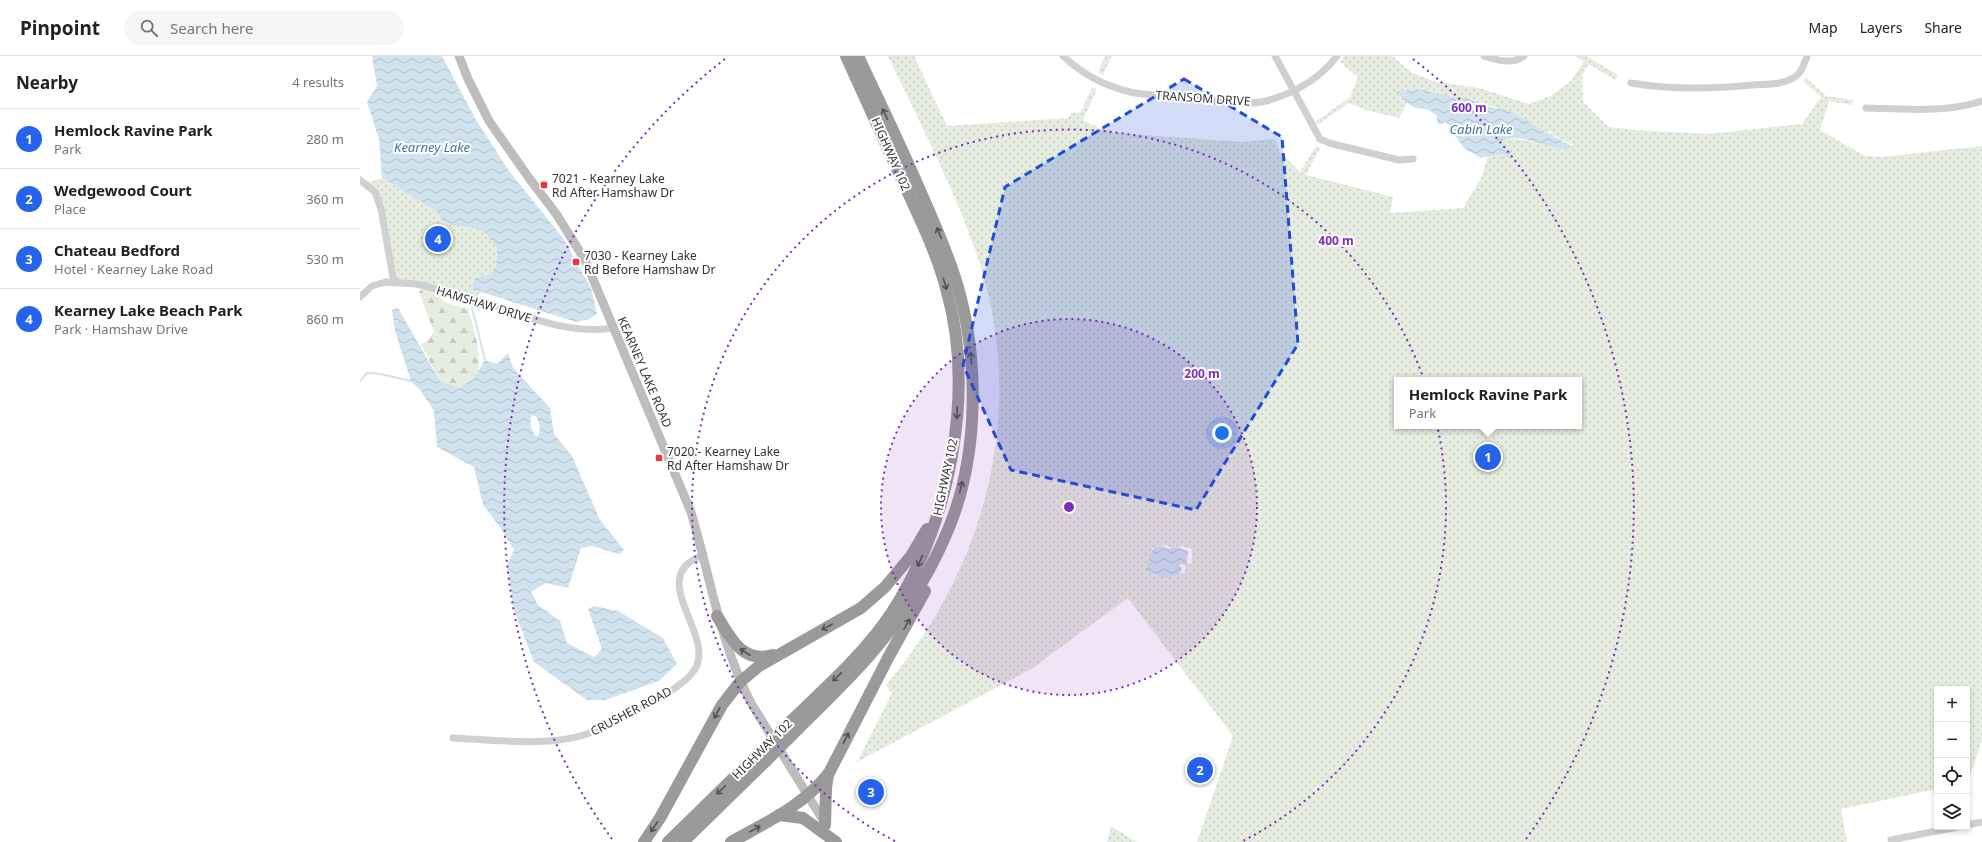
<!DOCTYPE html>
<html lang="en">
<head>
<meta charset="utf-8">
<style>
	body { margin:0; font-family:"Noto Sans",sans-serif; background:#f6f6f6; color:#202124 }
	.controls { position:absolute; right:12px; bottom:12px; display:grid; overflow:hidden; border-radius:0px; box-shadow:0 2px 6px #0003 }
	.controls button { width:36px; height:36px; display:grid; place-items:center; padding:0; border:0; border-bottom:1px solid #e0e0e0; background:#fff; color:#202124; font:20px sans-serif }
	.you { position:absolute; left:862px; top:377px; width:14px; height:14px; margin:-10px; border:3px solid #fff; border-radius:50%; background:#1a73e8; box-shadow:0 0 0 6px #1a73e833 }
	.badge { display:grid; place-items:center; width:26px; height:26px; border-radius:50%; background:#2563eb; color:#fff; font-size:13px; font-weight:700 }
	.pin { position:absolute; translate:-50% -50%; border:2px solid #fff; box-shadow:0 1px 4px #0006 }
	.popup { position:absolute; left:1034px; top:321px; width:188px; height:52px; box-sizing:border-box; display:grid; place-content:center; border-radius:0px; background:#fff; filter:drop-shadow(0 1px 3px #0005); font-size:13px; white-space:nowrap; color:#757577 }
	.popup b { font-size:15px; color:#202124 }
	.popup::after { content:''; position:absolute; left:50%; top:100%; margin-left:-8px; border:8px solid transparent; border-top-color:#fff }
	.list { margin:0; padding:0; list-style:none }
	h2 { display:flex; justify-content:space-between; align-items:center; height:52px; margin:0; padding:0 16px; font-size:17px }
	h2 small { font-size:13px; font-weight:400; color:#757577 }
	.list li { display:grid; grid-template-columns:26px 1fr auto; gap:12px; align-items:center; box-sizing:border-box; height:60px; padding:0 16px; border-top:1px solid #e0e0e0 }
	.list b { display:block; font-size:15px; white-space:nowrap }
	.list p { margin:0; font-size:13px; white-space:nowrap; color:#757577 }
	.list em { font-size:13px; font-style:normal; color:#757577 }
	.icon { flex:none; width:22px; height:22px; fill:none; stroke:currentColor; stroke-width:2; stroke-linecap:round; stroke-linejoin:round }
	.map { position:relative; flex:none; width:1622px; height:786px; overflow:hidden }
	header { display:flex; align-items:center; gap:24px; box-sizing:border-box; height:56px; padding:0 20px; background:#fff; border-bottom:1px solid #e0e0e0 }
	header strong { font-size:19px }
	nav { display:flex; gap:22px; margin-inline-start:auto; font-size:14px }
	.search { width:280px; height:36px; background:#f6f6f6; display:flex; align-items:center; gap:10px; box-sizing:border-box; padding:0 14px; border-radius:22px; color:#757577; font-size:15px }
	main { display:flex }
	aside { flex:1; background:#fff }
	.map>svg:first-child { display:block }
	.forest { fill:url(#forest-firs) }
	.park { fill:url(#park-dots); fill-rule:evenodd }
	.water { fill:url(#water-waves); fill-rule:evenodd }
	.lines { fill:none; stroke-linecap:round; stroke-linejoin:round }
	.stream { stroke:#cfe2ee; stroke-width:2 }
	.minor { stroke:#d0d0d0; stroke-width:7 }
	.secondary { stroke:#bdbdbd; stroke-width:9 }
	.motorway { stroke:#9a9a9a; stroke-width:12 }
	.motorway-bridge { stroke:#9a9a9a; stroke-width:12 }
	.oneway { stroke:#525252 }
	.marked { fill:#1d4ed8; fill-opacity:0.2; stroke:#1d4ed8; stroke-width:3; stroke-dasharray:8 5; stroke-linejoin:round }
	.ring { fill:none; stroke:#7b2cbf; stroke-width:2; stroke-dasharray:2 4 }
	.poi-dot { fill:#e63946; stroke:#fff; stroke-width:1.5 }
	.labels { text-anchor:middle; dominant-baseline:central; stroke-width:4; stroke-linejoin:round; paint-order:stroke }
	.street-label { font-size:12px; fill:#333; stroke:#fff }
	.poi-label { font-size:12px; fill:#333; stroke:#fff; text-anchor:start }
	.water-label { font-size:13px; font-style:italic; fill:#3f7597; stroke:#fff }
	.centre { fill:#7b2cbf; stroke:#fff; stroke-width:2 }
	.ring-label { font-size:12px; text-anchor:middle; font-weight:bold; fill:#7b2cbf; stroke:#fff; stroke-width:4; stroke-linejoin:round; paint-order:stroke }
</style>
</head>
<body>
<header>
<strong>Pinpoint</strong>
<div class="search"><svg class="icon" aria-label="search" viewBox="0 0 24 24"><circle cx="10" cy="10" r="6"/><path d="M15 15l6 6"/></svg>Search here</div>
<nav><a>Map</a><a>Layers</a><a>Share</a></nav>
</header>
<main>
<aside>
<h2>Nearby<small>4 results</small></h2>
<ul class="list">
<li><span class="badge">1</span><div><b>Hemlock Ravine Park</b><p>Park</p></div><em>280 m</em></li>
<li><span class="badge">2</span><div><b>Wedgewood Court</b><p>Place</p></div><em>360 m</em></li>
<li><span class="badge">3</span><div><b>Chateau Bedford</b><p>Hotel · Kearney Lake Road</p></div><em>530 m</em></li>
<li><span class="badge">4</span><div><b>Kearney Lake Beach Park</b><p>Park · Hamshaw Drive</p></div><em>860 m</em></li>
</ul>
</aside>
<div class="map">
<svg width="1622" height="786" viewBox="0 0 1622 786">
	<defs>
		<pattern id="forest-firs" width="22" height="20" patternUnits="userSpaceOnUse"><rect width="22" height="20" fill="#e6ecdf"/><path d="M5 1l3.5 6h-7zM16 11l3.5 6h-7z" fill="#c6cbc0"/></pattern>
		<pattern id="park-dots" width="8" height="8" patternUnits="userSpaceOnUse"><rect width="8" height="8" fill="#e6ecdf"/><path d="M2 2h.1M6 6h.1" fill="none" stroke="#c6cbc0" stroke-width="1.8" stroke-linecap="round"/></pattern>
		<pattern id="water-waves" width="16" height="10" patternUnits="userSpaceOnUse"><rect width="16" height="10" fill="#cfe2ee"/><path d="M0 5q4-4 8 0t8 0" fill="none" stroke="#b2c2cd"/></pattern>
	</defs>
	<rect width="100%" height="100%" fill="#fff"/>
	<!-- forest -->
	<path class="forest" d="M 65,231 L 76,235 L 84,246 L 108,253 C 113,268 126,310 114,322 C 110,326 103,329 98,332 L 80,325 L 61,288 L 67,285 L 74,276 L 59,236 Z"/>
	<!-- park -->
	<g class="park">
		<path d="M 528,0 L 554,0 L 587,70 L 708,62 L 711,57 L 721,56 L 732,31 L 737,33 L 723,64 L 739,72 L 757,77 L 882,86 L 915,83 L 920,96 L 940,116 L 956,90 L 960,92 L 946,119 L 1033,141 L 1030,157 L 1103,152 L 1121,122 L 1128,100 L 1141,98 L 1150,101 L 1153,95 L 1147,93 L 1142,87 L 1143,84 C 1169,80 1187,94 1211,92 L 1213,89 C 1204,84 1196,83 1191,76 L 1185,76 L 1150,56 L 1106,42 L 1098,42 L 1051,33 L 1043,36 L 1034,35 L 1048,46 L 1039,62 L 1006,54 L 989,47 L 957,69 L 955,66 L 990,41 L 998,21 L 980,6 L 984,0 L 1032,0 L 1051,16 L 1072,25 L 1119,32 L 1169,48 L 1192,39 L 1211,25 L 1224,6 L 1215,0 L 1226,0 L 1258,19 L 1255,24 L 1229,8 L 1222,19 L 1223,46 L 1249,71 L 1275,74 L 1347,78 L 1442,68 L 1461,41 L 1443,25 L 1446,22 L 1466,40 L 1493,44 L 1492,49 L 1469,45 L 1460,74 L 1505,100 L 1522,101 L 1622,90 L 1622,685 L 1608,726 L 1607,633 L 1577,633 L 1577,733 L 1481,753 L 1487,786 L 837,786 L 873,680 L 768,542 L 671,613 L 497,706 L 532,637 L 526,629 C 627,511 668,351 618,202 C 595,133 559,66 528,0 ZM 1037,324 L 1219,324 L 1219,370 L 1037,370 ZM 803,489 L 813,492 L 821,490 L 832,493 L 832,507 L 823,508 L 826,511 L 824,517 L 813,520 L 799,491 Z"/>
		<path d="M 745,0 L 752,0 L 743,19 L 738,17 Z"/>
		<path d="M 22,122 L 76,155 C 84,175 107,167 123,175 C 128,178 133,187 137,192 L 136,211 L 129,218 L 115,221 L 112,233 L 119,236 L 115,244 L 72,232 L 34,227 L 17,144 L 4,127 Z"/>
		<path d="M 751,770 L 777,786 L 747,786 Z"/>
	</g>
	<!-- water -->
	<g class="water">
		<path d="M 12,0 L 82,0 L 116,64 L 149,115 L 203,182 L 231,232 L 237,258 L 229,263 L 216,266 L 112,233 L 115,221 L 129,218 L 136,211 L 137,192 C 133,187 128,178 123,175 C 106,167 85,176 76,155 L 22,122 L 19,83 L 7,46 L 17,30 Z"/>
		<path d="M 1050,33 L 1063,34 L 1098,42 L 1106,42 L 1134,52 L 1143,53 L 1156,58 L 1185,76 L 1193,78 L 1193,80 L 1214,91 C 1198,100 1163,74 1142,85 L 1147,93 L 1153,92 L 1150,102 L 1141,98 L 1120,102 C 1116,99 1113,97 1108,95 C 1102,91 1097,82 1093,76 L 1094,72 L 1085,66 L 1080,69 L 1077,66 L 1077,60 C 1066,50 1065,55 1054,51 C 1047,48 1041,40 1034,35 L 1043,36 Z"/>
		<path d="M 38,252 L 80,325 L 99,332 L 114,322 L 125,304 L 137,308 L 148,297 L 153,312 L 190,352 L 194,378 L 212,400 L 240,464 L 264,494 L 259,498 L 232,490 L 221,492 L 208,532 L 186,527 L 171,536 L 178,549 L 200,565 L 207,587 L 234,601 L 242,593 L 228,553 L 234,550 L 258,555 L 303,582 L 317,608 L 299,625 L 245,644 L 227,644 L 174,606 L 154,554 L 147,509 L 154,494 L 140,471 L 123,449 L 114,411 L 77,391 L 74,355 L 60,334 L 51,325 L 35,275 L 32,254 ZM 172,359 L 176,360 C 180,369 181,372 178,381 C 172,378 168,365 172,359 Z"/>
		<path d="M 802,490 L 809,493 L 817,491 L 828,495 L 827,509 L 822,508 L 819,509 L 822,513 L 819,519 L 804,522 L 786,514 L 791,497 L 795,492 Z"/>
	</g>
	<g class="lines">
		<!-- stream -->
		<g class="stream">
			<path d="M 116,241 L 119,236"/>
			<path d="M 114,245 L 112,252 L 125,304"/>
			<path d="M 0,325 L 7,317 C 19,316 37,322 51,325"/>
		</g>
		<!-- minor -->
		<g class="minor">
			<path d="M 703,0 C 721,17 745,30 770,36 C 783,39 798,39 812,40 C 837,43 883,51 906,45 C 935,37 959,24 977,0"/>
			<path d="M 915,0 L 960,83 L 969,87 L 1039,104 L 1053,103"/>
			<path d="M 1124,0 C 1136,4 1153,9 1164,0"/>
			<path d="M 1271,27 C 1312,34 1353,33 1393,29 C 1406,28 1421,29 1433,22 C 1441,18 1444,9 1447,0"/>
			<path d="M 1506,52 C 1544,53 1585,57 1622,45"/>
			<path d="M 0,124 L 15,136 L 21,153 L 34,227"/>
			<path d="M 0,241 L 12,230 L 26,226 L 56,228 L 105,240 L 105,242 L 112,242 C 158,256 204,280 254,272"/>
			<path d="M 93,682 C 133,684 189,691 227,678 C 253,665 321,637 335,613 C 356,578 283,520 344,499"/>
			<path d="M 1607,769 L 1622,766"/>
			<path d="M 1531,784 L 1597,771"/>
		</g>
		<!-- secondary -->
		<path class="secondary" d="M 99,0 L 108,23 L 129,65 L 169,122 L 197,159 L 225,204 L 331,456 C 350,520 360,587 391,647 L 466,769"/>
		<!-- motorway -->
		<g class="motorway">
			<path d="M 357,560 C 371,582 382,608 413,599"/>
			<path d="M 431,665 C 466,631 505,597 532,556 C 590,466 616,336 586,232 C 577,199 563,169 549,139 C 528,92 507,46 486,0"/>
			<path d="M 438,673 C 468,643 498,615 524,582 C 550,550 575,507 590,469 C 619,396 619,302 597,228 C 587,194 572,162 558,130 C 539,86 518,43 498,0"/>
			<path d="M 419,759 L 443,762 L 476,786"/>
			<path d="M 465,769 L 466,732 L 468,718"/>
			<path d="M 284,786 L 300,762 L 362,649 L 380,626 L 399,610 L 501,552 L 525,531 L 551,500 L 567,473"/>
			<path d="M 308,786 L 399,697"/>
			<path d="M 323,786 L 406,705"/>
			<path d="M 371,786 C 407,766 443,750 469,717 L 528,602 L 565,535"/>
		</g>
		<!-- motorway-bridge -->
		<g class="motorway-bridge">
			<path d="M 399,697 L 431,665"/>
			<path d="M 406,705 L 438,673"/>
		</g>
	</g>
	<!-- one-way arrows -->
	<defs><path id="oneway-shaft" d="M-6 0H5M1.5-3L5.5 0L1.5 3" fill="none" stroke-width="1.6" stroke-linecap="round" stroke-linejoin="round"/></defs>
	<g class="oneway">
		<use href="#oneway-shaft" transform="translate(525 58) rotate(-115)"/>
		<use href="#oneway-shaft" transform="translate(579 177) rotate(-112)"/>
		<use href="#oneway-shaft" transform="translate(585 228) rotate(73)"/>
		<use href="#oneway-shaft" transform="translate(611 302) rotate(-95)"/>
		<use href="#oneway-shaft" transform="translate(597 357) rotate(93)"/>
		<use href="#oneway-shaft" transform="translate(601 431) rotate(-76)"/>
		<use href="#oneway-shaft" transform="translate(560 505) rotate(114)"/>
		<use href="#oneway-shaft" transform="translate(547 568) rotate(-60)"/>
		<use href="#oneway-shaft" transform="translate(467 571) rotate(152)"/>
		<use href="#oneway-shaft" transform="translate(385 596) rotate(-147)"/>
		<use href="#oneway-shaft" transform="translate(477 621) rotate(136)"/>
		<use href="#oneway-shaft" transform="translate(357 657) rotate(119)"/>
		<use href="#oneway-shaft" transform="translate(486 682) rotate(-63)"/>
		<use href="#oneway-shaft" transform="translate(361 734) rotate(136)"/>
		<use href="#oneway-shaft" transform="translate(294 771) rotate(124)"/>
		<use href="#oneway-shaft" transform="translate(395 773) rotate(-29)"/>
	</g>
	<!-- marked area -->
	<path class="marked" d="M 824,23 L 922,81 L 938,288 L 836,454 L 651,414 L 603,309 L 645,131 Z"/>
	<!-- distance rings -->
	<circle cx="709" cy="451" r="188" fill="#7b2cbf" fill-opacity=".12"/>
	<g class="ring">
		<circle cx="709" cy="451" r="188"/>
		<path d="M535 785A377 377 0 1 1 883 785"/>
		<path d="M252 783A565 565 0 0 1 365 3M1053 3A565 565 0 0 1 1166 783"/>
	</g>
	<!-- markers -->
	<g class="poi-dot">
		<rect x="180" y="125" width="8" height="8" rx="2"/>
		<rect x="212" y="202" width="8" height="8" rx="2"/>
		<rect x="295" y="398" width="8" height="8" rx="2"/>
	</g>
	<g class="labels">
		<!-- street labels -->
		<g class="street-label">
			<text transform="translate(843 42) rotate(4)">TRANSOM DRIVE</text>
			<text transform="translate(531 98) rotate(66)">HIGHWAY 102</text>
			<text transform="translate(124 248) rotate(17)">HAMSHAW DRIVE</text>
			<text transform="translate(285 316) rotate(67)">KEARNEY LAKE ROAD</text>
			<text transform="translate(585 421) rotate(-78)">HIGHWAY 102</text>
			<text transform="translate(271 655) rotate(-28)">CRUSHER ROAD</text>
			<text transform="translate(402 693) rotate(-45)">HIGHWAY 102</text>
		</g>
		<!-- poi labels -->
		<g class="poi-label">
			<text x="192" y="122">7021 - Kearney Lake<tspan x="192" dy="14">Rd After Hamshaw Dr</tspan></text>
			<text x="224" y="199">7030 - Kearney Lake<tspan x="224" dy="14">Rd Before Hamshaw Dr</tspan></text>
			<text x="307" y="395">7020 - Kearney Lake<tspan x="307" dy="14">Rd After Hamshaw Dr</tspan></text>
		</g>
		<!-- water labels -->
		<g class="water-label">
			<text x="1121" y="73">Cabin Lake</text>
			<text x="72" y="91">Kearney Lake</text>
		</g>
	</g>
	<circle cx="709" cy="451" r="6" class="centre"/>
	<g class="ring-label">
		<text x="1109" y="56">600 m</text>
		<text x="976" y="189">400 m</text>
		<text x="842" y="322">200 m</text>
	</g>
</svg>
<div class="controls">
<button>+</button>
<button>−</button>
<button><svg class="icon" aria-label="locate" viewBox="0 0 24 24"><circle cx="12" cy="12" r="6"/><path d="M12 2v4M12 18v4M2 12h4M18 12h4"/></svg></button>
<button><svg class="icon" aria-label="layers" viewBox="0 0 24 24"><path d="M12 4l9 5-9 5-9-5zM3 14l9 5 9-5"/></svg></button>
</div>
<div class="you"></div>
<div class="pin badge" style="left:1128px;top:401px">1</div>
<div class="popup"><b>Hemlock Ravine Park</b>Park</div>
<div class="pin badge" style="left:840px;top:714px">2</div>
<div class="pin badge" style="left:511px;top:736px">3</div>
<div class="pin badge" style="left:78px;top:183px">4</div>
</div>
</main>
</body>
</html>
